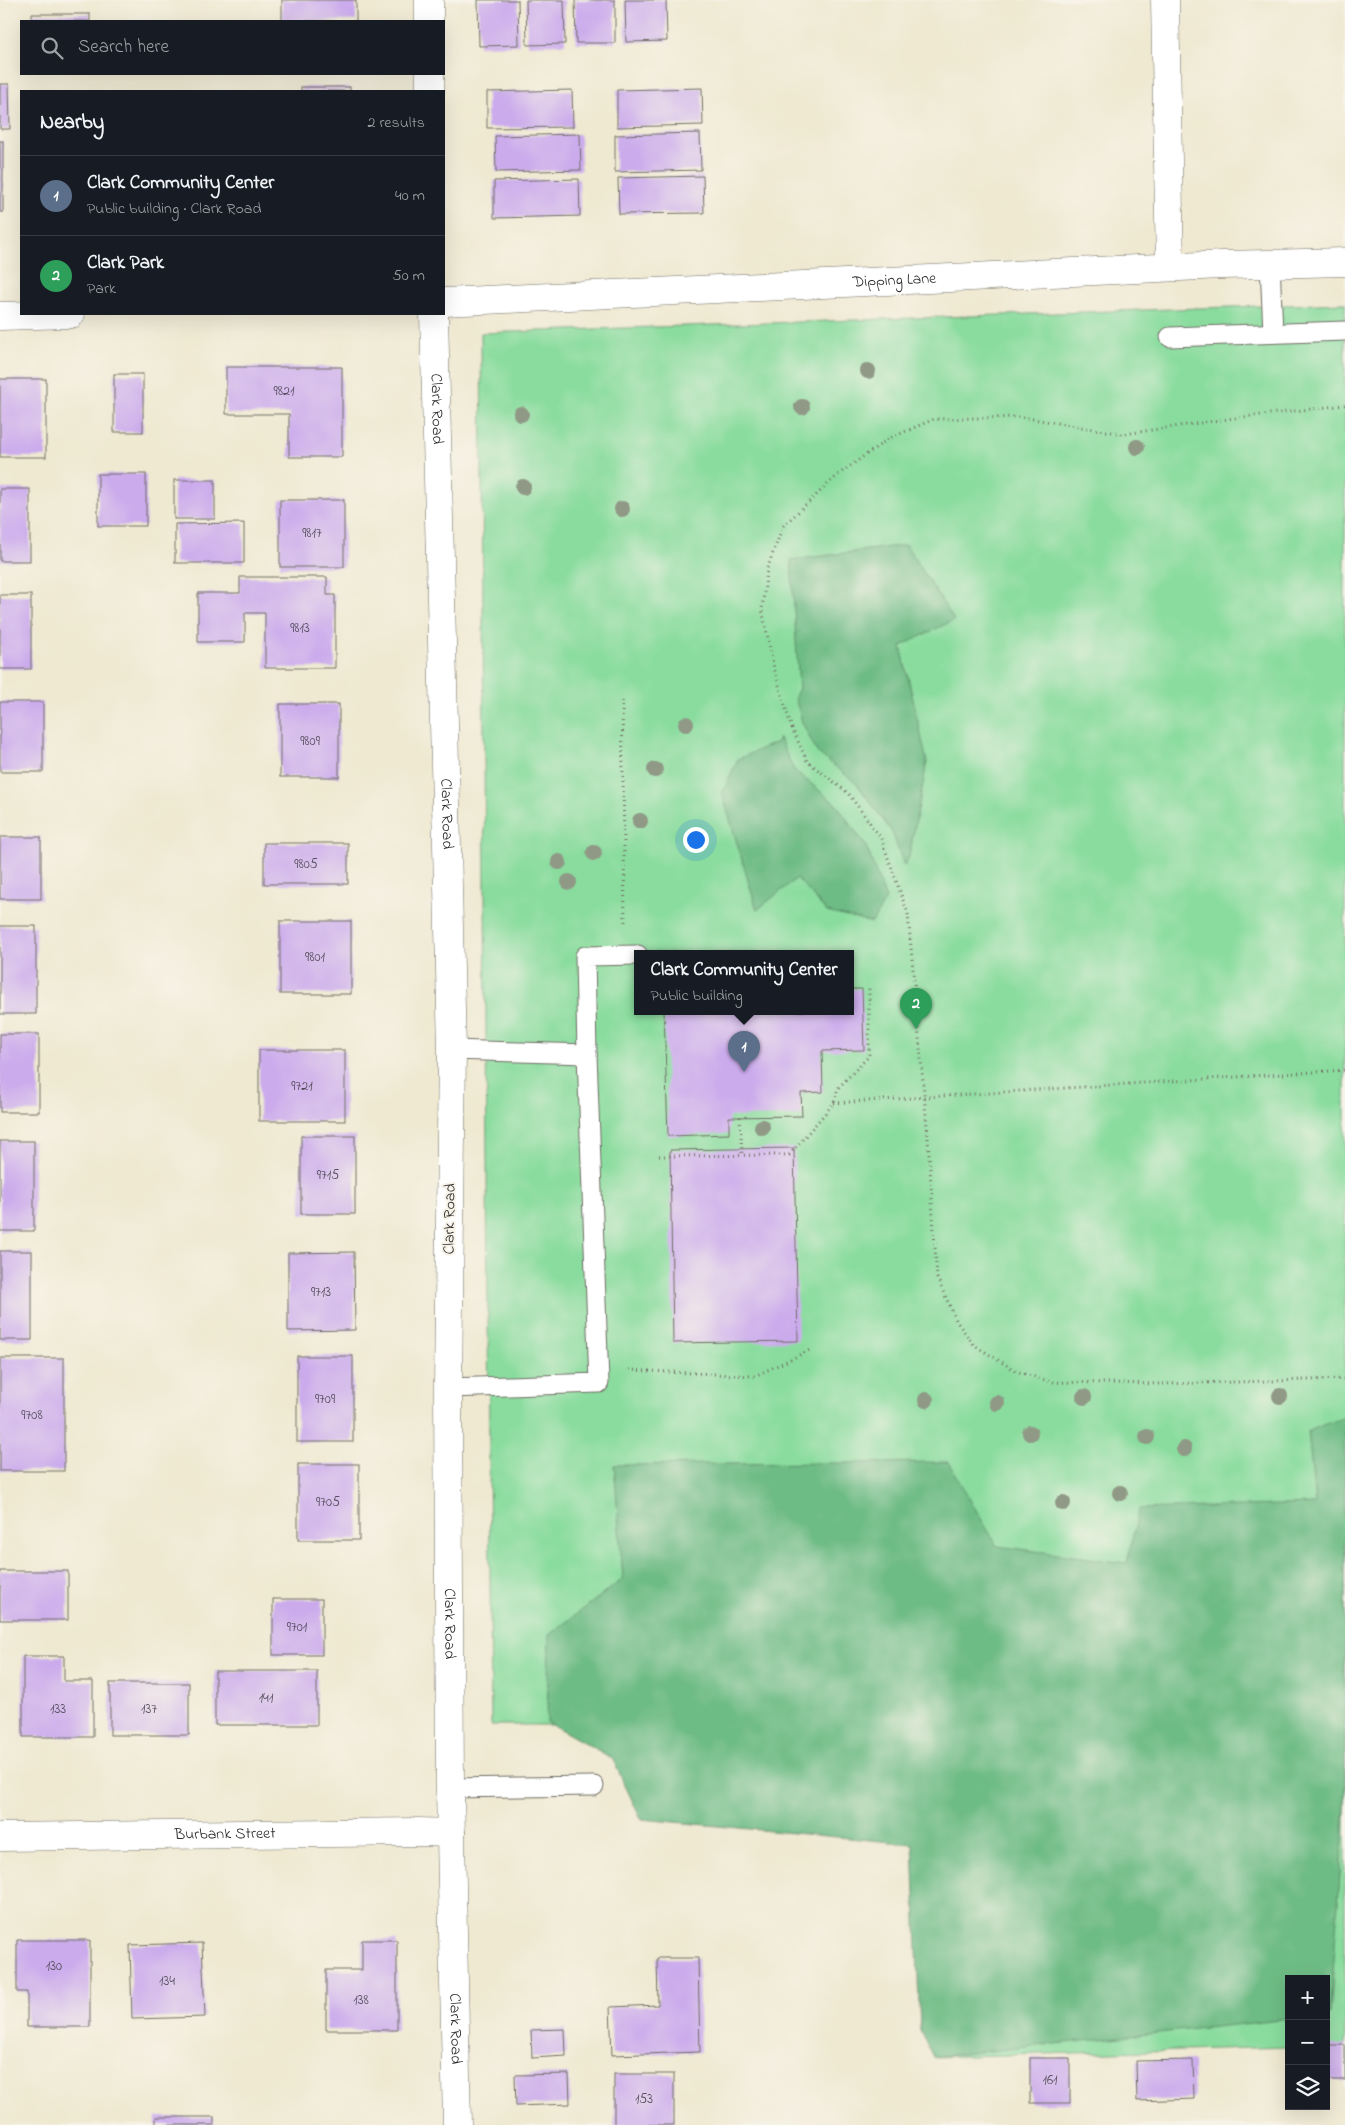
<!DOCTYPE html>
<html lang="en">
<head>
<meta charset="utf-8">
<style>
	body { margin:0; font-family:"Indie Flower",sans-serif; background:#242831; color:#f1f3f6 }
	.controls { position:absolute; right:15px; bottom:15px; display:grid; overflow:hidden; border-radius:0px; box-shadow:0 5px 20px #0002 }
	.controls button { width:45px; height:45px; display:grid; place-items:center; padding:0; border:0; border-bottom:1px solid #363941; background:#171b24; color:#f1f3f6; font:25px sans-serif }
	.you { position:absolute; left:695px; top:839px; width:18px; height:18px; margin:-12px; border:4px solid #fff; border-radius:50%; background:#1a73e8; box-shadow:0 0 0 8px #1a73e833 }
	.badge { display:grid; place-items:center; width:32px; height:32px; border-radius:50%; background:#2563eb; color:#fff; font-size:16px; font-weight:700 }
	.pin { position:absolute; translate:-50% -41px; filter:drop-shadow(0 1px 2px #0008) }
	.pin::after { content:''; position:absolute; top:26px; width:18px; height:15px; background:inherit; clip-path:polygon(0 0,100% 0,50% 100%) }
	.popup { position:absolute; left:634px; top:950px; width:220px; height:65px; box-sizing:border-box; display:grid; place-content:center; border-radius:0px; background:#171b24; filter:drop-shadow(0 1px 4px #0005); font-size:16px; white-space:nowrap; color:#9ea1a6 }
	.popup b { font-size:19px; color:#f1f3f6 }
	.popup::after { content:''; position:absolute; left:50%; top:100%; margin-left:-10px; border:10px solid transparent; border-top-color:#171b24 }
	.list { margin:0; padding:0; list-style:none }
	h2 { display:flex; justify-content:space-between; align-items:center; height:65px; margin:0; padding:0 20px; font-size:21px }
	h2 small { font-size:16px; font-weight:400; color:#9ea1a6 }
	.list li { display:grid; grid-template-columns:32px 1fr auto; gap:15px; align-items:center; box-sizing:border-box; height:80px; padding:0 20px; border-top:1px solid #363941 }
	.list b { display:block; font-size:19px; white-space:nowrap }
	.list p { margin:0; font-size:16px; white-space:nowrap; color:#9ea1a6 }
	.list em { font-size:16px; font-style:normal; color:#9ea1a6 }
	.icon { flex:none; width:28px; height:28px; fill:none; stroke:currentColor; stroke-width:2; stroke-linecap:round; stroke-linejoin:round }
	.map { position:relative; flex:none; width:1345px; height:2125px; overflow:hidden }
	.search { position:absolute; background:#171b24; box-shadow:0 5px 20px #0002; left:20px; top:20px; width:425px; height:55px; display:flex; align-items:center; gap:12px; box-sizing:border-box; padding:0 18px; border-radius:0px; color:#9ea1a6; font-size:19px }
	.panel { position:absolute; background:#171b24; box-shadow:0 5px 20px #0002; left:20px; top:90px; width:425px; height:225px; border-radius:0px }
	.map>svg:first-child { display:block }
	.green { fill:#89dc9e; stroke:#5a8464; fill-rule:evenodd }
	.forest { fill:#6ebc85; stroke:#4c7458 }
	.building { fill:#cbabec }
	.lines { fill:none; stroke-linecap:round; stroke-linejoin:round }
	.service-casing { stroke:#706e65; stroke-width:21 }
	.minor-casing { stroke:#706e65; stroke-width:29 }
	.path { stroke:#706e65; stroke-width:3; stroke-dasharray:1 4; stroke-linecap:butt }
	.service { stroke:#fff; stroke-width:19 }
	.minor { stroke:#fff; stroke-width:28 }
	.tree { fill:#909986 }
	.labels { text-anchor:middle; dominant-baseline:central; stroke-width:4; stroke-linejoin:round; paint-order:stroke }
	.number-label { font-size:14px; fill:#534b5b }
	.street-label { font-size:16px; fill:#2b2b2b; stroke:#f7f3e8 }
</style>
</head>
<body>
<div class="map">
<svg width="1345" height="2125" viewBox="0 0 1345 2125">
	<rect width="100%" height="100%" fill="#f7f3e8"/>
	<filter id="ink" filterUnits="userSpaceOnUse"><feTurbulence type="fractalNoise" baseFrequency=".02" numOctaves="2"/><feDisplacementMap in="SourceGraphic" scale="10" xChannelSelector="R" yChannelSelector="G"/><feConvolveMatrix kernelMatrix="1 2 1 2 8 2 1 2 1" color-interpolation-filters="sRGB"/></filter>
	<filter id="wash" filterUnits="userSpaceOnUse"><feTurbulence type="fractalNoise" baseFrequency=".0096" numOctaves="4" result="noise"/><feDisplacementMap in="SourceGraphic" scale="20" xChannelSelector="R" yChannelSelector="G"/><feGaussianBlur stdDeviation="1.12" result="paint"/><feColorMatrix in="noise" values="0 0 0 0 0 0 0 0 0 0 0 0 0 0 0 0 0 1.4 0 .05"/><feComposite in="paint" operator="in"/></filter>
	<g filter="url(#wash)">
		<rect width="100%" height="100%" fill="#efe9d1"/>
		<!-- green -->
		<path class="green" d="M 1345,303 L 1345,2046 L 1326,2046 L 1326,1979 L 1289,1979 L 1289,2047 L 933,2057 L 931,1799 L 641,1725 L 491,1725 L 481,333 ZM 638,953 L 850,953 L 850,1011 L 638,1011 Z"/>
		<!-- forest -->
		<g class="forest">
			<path d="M 906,545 L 954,620 L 901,646 L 927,762 L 909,857 L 904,866 L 892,832 L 857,784 L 817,752 L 802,722 L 795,697 L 799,688 L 791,560 Z"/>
			<path d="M 779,738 L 794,770 L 836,804 L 866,846 L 886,899 L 872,923 L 827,912 L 797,878 L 757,910 L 722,793 L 738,759 L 777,742 Z"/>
			<path d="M 1345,1417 L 1345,1805 L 1330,2015 L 1326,2015 L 1326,1979 L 1289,1979 L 1289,2019 L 933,2057 L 920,2030 L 913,1844 L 641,1819 L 612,1758 L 547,1722 L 549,1635 L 623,1579 L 614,1465 L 948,1462 L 997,1546 L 1127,1563 L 1139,1509 L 1315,1504 L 1308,1431 Z"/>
		</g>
		<g id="blocks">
			<!-- building -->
			<g class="building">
				<rect x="282" y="0" width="74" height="21"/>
				<path d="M 478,0 L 518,0 L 519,45 L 479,46 Z"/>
				<path d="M 526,0 L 564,0 L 565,44 L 527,45 Z"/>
				<path d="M 575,0 L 615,0 L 615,43 L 576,43 Z"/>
				<path d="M 625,0 L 666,0 L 667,41 L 626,42 Z"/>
				<rect x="32" y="14" width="58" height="7"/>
				<path d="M 0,84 L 9,84 L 10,129 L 0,129 Z"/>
				<rect x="301" y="87" width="49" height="4"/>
				<path d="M 702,88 L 703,125 L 617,127 L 617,90 Z"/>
				<path d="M 572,90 L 573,127 L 487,128 L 487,92 Z"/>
				<path d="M 700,133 L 701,170 L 615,172 L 615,135 Z"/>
				<path d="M 580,134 L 581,170 L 496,172 L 495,136 Z"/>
				<rect x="0" y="141" width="3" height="71"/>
				<path d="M 703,176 L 704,213 L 619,214 L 618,178 Z"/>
				<path d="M 579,179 L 580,216 L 494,218 L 494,181 Z"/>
				<path d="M 226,367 L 342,367 L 342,457 L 289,457 L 289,414 L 226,414 Z"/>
				<rect x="114" y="374" width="29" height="58"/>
				<rect x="0" y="379" width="46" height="78"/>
				<rect x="98" y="474" width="48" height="52"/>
				<rect x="174" y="480" width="41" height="39"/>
				<rect x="0" y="489" width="30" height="72"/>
				<rect x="280" y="500" width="64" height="67"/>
				<path d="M 244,523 L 244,563 L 175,563 L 175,524 Z"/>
				<path d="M 240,577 L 327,577 L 327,595 L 335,595 L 335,668 L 265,668 L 265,613 L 245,613 L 245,642 L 198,642 L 198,593 L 240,593 Z"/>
				<rect x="0" y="595" width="31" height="74"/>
				<rect x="0" y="702" width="43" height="70"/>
				<rect x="280" y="704" width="59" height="73"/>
				<rect x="0" y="837" width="41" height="62"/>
				<rect x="264" y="843" width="84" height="41"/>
				<rect x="280" y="921" width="71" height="73"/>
				<rect x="0" y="926" width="36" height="88"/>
				<path d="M 850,989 L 862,989 L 864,1050 L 822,1051 L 823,1092 L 801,1093 L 802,1116 L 729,1117 L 729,1134 L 668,1136 L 664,1011 L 850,1011 Z"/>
				<rect x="0" y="1034" width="39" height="78"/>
				<rect x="259" y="1050" width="86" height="71"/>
				<rect x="301" y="1136" width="54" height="78"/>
				<rect x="0" y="1141" width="34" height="90"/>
				<path d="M 794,1148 L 798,1341 L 673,1343 L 670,1150 Z"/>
				<rect x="0" y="1251" width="32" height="89"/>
				<path d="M 354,1252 L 355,1330 L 288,1331 L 288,1253 Z"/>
				<rect x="297" y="1356" width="56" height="86"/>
				<rect x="0" y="1358" width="64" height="113"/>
				<rect x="298" y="1464" width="61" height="76"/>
				<rect x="0" y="1571" width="68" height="49"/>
				<rect x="273" y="1599" width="49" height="56"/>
				<path d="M 23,1656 L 64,1656 L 64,1681 L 93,1681 L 93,1737 L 23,1737 Z"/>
				<rect x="215" y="1671" width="102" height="54"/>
				<rect x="110" y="1683" width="79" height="52"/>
				<path d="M 17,1940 L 90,1940 L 90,2027 L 27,2027 L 27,1992 L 17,1992 Z"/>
				<path d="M 362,1940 L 397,1940 L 397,2030 L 326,2030 L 326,1970 L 362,1970 Z"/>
				<path d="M 202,1943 L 205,2017 L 132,2019 L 130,1945 Z"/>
				<path d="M 657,1958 L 698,1958 L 700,2052 L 612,2055 L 610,2007 L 658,2005 Z"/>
				<path d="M 565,2029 L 566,2056 L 532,2058 L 531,2030 Z"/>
				<rect x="1326" y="2045" width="19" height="35"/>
				<rect x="1030" y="2058" width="40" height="45"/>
				<path d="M 1193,2060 L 1194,2099 L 1137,2101 L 1136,2061 Z"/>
				<path d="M 569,2074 L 570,2104 L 516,2106 L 515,2075 Z"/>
				<rect x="614" y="2074" width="60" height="51"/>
				<rect x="156" y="2117" width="58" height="8"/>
			</g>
		</g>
	</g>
	<g filter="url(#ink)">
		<use href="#blocks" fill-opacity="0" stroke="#706e65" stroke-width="1"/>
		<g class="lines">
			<defs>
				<g id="service">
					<path d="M 1270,263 L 1273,333"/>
					<path d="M 1170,337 L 1345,331"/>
					<path d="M 587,1054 L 585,956 L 638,955"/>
					<path d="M 448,1388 L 599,1383 L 587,1054 L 452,1050"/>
					<path d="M 450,1788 L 594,1786"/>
				</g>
				<g id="minor">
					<path d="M 429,0 L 429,21"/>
					<path d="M 1165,0 L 1170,267"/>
					<path d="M 430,74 L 430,91"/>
					<path id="s1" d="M 444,302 L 1222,265 L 1345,262"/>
					<path id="s2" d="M 434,314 L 452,1050 L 448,1388 L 450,1788 L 457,2125"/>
					<path d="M 0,316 L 71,314"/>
					<path id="s3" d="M 0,1837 L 418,1832 L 451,1833"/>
				</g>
			</defs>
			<!-- service casing -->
			<use href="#service" class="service-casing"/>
			<!-- minor casing -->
			<use href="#minor" class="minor-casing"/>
			<!-- path -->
			<g class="path">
				<path d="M 1345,405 L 1235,418 L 1124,434 L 1021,417 L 934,419 L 888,439 L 839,474 L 783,526 L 767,569 L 762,609 L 774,668 L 791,726 L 807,761 L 848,793 L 881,838 L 908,914 L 928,1138 L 937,1278 L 957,1322 L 974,1345 L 1016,1371 L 1051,1382 L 1161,1384 L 1345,1379"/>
				<path d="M 622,696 L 625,925"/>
				<path d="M 834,1103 L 1345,1070"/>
				<path d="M 740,1117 L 742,1154"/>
				<path d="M 659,1156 L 789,1155 L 834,1103 L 838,1088 L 869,1056 L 869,988"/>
				<path d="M 629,1370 L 755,1376 L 810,1350"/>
			</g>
			<!-- service -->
			<use href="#service" class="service"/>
			<!-- minor -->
			<use href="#minor" class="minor"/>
		</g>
		<!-- trees -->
		<g class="tree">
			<circle cx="868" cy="371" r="8"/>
			<circle cx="802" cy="407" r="8"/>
			<circle cx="521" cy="414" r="8"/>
			<circle cx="1137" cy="447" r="8"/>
			<circle cx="523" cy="487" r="8"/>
			<circle cx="622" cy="509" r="8"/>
			<circle cx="686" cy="724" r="8"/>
			<circle cx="655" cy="770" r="8"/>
			<circle cx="640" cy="821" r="8"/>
			<circle cx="594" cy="853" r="8"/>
			<circle cx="559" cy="862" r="8"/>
			<circle cx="569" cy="882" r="8"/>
			<circle cx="762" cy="1127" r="8"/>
			<circle cx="1280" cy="1396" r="8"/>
			<circle cx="1084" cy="1397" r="8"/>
			<circle cx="926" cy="1400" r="8"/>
			<circle cx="997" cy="1403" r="8"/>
			<circle cx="1030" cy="1433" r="8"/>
			<circle cx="1147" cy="1437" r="8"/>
			<circle cx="1184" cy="1449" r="8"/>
			<circle cx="1120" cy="1493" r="8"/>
			<circle cx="1063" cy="1503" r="8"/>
		</g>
	</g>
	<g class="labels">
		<!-- number labels -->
		<g class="number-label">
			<text x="284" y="391">9821</text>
			<text x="312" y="533">9817</text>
			<text x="300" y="628">9813</text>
			<text x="310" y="741">9809</text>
			<text x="306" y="864">9805</text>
			<text x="315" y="957">9801</text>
			<text x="302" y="1086">9721</text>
			<text x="328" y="1175">9715</text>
			<text x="321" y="1292">9713</text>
			<text x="325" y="1399">9709</text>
			<text x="32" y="1415">9708</text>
			<text x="328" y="1502">9705</text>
			<text x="297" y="1627">9701</text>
			<text x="266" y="1698">141</text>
			<text x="58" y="1709">133</text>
			<text x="149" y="1709">137</text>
			<text x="54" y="1966">130</text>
			<text x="167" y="1981">134</text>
			<text x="361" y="2000">138</text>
			<text x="1050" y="2080">161</text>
			<text x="644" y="2099">153</text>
		</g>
		<!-- street labels -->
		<g class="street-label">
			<text stroke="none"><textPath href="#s1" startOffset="451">Dipping Lane</textPath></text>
			<text stroke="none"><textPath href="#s2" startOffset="95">Clark Road</textPath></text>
			<text stroke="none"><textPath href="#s2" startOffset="500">Clark Road</textPath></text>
			<text transform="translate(450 1219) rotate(-89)">Clark Road</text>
			<text stroke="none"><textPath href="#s2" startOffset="1310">Clark Road</textPath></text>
			<text stroke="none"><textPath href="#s3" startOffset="225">Burbank Street</textPath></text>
			<text stroke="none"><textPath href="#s2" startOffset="1715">Clark Road</textPath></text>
		</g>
	</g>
</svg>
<div class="controls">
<button>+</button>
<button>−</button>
<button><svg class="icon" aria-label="layers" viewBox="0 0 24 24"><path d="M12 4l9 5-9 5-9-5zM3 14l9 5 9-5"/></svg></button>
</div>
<div class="you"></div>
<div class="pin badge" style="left:744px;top:1072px;background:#5c6f8a">1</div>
<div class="popup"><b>Clark Community Center</b>Public building</div>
<div class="pin badge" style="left:916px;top:1029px;background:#2e9e5b">2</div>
<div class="search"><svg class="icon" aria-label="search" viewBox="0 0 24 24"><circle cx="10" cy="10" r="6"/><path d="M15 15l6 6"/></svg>Search here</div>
<section class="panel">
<h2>Nearby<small>2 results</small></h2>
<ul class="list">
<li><span class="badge" style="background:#5c6f8a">1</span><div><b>Clark Community Center</b><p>Public building · Clark Road</p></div><em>40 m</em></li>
<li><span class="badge" style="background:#2e9e5b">2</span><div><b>Clark Park</b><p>Park</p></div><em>50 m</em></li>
</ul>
</section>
</div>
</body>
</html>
